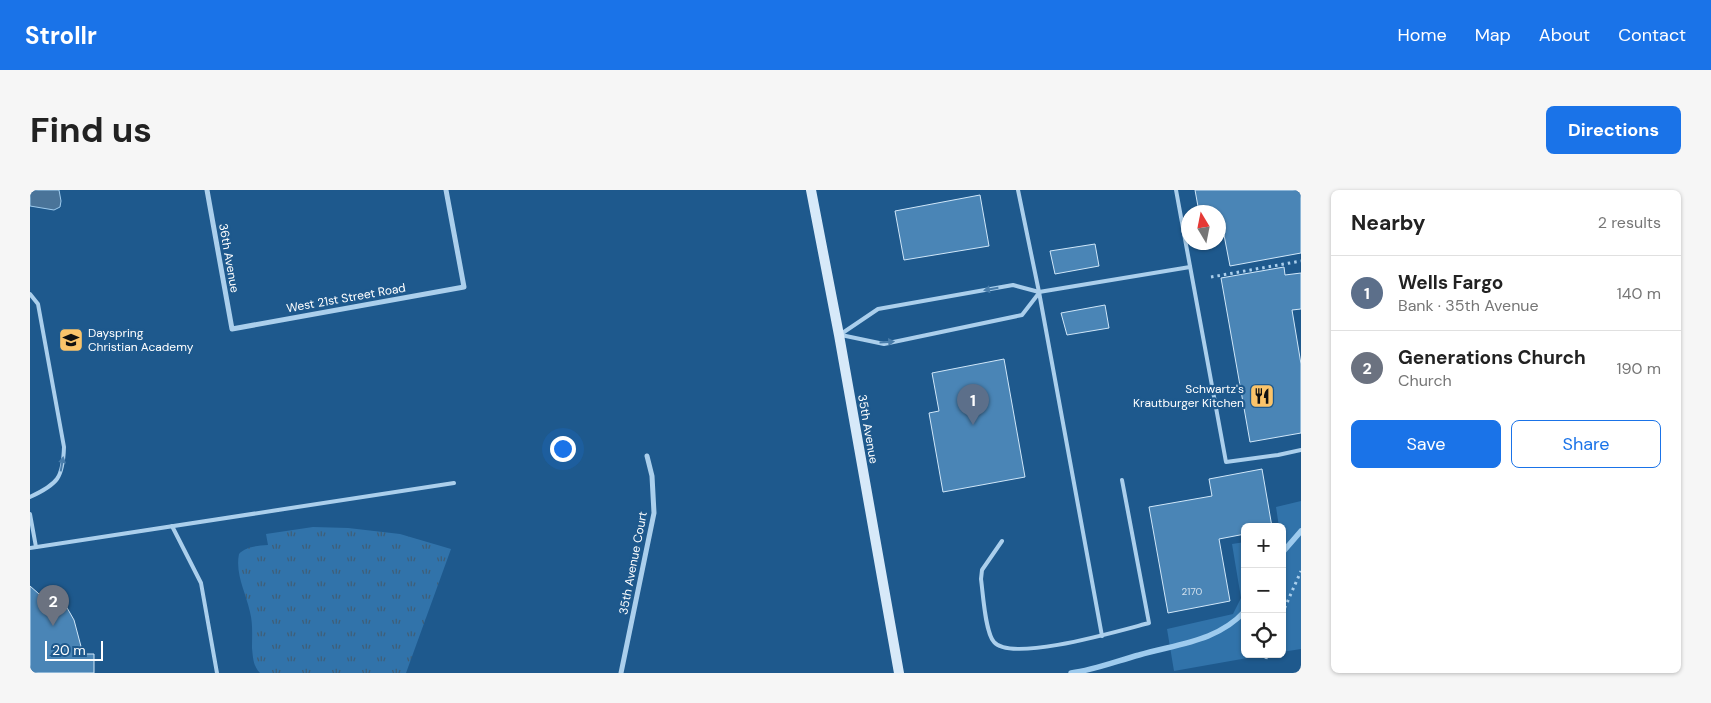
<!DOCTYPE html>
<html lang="en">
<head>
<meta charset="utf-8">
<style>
	body { margin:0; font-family:"DM Sans",sans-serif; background:#f6f6f6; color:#222 }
	.controls { position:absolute; right:15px; bottom:15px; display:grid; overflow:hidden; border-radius:8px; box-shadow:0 1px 4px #0004 }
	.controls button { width:45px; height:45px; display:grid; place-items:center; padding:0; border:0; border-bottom:1px solid #e0e0e0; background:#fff; color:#222; font:25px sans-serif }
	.compass { position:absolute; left:1151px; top:15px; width:45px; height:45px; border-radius:50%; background:#fff; box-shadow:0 1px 4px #0004; rotate:350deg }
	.scale { position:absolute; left:15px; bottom:12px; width:58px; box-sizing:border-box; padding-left:5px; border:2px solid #fff; border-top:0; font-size:14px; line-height:18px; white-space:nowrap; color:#fff; -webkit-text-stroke:4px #1e598d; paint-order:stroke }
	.you { position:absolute; left:532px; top:258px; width:18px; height:18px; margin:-12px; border:4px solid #fff; border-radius:50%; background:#1a73e8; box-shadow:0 0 0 8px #1a73e833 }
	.badge { display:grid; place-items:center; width:32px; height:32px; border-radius:50%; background:#1a73e8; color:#fff; font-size:16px; font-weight:700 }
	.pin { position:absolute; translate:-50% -41px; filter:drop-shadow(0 1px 2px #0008) }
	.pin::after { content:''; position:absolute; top:26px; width:18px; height:15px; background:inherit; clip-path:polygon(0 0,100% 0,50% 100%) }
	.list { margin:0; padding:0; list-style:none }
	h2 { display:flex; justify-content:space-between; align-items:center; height:65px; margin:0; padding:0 20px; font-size:21px }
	h2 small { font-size:16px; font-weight:400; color:#767676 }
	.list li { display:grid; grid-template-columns:32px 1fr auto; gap:15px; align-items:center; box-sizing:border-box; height:75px; padding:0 20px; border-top:1px solid #e0e0e0 }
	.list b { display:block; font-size:19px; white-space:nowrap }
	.list p { margin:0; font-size:16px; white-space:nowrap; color:#767676 }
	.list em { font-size:16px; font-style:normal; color:#767676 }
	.actions { display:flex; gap:10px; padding:15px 20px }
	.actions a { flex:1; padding:11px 0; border:1px solid #1a73e8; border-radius:8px; text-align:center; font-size:18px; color:#1a73e8 }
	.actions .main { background:#1a73e8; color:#fff }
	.icon { flex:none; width:28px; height:28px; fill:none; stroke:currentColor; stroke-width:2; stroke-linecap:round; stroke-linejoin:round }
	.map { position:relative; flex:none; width:1271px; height:483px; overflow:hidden; border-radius:8px }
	header { display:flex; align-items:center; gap:30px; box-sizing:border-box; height:70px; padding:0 25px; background:#1a73e8; color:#fff }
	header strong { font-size:24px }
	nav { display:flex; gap:28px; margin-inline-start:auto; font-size:18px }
	.intro { display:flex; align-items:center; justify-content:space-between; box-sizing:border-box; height:120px; padding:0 30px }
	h1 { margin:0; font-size:35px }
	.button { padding:12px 22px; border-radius:8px; background:#1a73e8; color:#fff; font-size:18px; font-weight:700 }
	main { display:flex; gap:30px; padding:0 30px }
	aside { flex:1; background:#fff; border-radius:8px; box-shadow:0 1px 4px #0004 }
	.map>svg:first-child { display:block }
	.grass { fill:url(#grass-tufts) }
	.park { fill:#3173aa }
	.water { fill:#4a7499; stroke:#9ecbee }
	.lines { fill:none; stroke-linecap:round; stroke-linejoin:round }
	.stream { stroke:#9ecbee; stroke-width:5.5 }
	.building { fill:#4a85b6; stroke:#d0e7f9 }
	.path { stroke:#abcfec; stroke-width:3; stroke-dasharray:2.5 4; stroke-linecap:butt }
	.service { stroke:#abcfec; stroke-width:4 }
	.minor { stroke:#abcfec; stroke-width:5 }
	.secondary { stroke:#d7e9f9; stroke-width:10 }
	.oneway { fill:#487caa }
	.labels { text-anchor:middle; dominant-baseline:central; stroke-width:4.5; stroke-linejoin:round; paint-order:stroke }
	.number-label { font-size:10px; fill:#d2e0ed }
	.street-label { font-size:12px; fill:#fff; stroke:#1e598d }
	.poi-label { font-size:12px; fill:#fff; stroke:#1e598d; text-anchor:start }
</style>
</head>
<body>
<header>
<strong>Strollr</strong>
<nav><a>Home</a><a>Map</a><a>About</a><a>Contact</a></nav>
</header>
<div class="intro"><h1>Find us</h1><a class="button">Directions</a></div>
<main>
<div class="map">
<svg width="1271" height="483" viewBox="0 0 1271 483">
	<defs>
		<pattern id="grass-tufts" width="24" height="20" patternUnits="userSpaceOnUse" patternTransform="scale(1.25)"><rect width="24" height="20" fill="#3173aa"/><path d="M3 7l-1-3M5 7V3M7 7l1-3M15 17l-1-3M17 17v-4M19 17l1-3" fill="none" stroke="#405e76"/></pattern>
	</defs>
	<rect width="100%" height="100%" fill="#1e598d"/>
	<!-- grass -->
	<path class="grass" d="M 283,337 L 318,338 L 370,344 L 421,359 L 376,483 L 230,483 C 223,476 223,467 222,458 C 222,445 223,434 220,422 C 216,403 205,384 209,364 C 216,356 227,356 238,355 L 236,344 Z"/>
	<!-- park -->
	<g class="park">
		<path d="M 1271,311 L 1271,459 L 1252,462 L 1252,337 L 1249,337 L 1246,317 Z"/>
		<path d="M 1215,352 L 1215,464 L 1240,464 L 1144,481 L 1137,439 L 1203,424 L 1211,408 L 1202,354 Z"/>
	</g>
	<!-- water -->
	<path class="water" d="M 0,0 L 29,0 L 31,11 L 30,17 L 24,20 L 0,16 Z"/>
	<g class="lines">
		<!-- stream -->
		<g class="stream">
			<path d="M 1252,363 L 1271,341"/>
			<path d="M 1041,483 C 1064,480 1087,471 1109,465 C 1146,454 1187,452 1215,421"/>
		</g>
	</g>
	<!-- building -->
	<g class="building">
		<path d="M 1165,0 L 1271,0 L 1271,63 L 1200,76 L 1194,45 L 1188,46 L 1188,22 L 1169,22 Z"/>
		<path d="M 950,5 L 959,56 L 874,70 L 865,21 Z"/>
		<path d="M 1065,54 L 1069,76 L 1025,84 L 1020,61 Z"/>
		<path d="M 1254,77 L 1255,85 L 1271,83 L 1271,119 L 1262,120 L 1271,174 L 1271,243 L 1220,252 L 1191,88 Z"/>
		<path d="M 1075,115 L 1079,138 L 1037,145 L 1031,123 Z"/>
		<path d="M 974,169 L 995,287 L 913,302 L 899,223 L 909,221 L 902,183 Z"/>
		<path d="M 1232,279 L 1242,337 L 1215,337 L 1215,344 L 1189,349 L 1200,411 L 1138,423 L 1119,317 L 1182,306 L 1179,289 Z"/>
		<path d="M 0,396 L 17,411 L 26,423 L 36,416 L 44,430 L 53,464 L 64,464 L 64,483 L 0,483 Z"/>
	</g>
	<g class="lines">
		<!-- path -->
		<g class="path">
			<path d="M 1181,87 L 1271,71"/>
			<path d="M 1252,424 L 1271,381"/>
			<path d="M 1236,469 L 1237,464"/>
		</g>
		<!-- service -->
		<g class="service">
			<path d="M 988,0 L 1009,102 L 1072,446"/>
			<path d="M 1146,0 L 1196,272 L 1248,265 L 1271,260"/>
			<path d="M 0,104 L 8,114 L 34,257 C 33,288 28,294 0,307"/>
			<path d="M 811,144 L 848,119 L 983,95 L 1009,102 L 1160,77"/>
			<path d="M 811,145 L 854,154 L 992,125 L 1009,103"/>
			<path d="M 0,324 L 6,357"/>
			<path d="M 142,336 L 171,393 L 187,483"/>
			<path d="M 972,351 L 952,380 L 951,389 C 953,403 955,442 964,452 C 981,473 1092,440 1119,433 L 1092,290"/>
			<path d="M 0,358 L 424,293"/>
		</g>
		<!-- minor -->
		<g class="minor">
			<path d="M 177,0 L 202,139 L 434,97 L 416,0"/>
			<path d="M 591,483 L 624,323 L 622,286 L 617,266"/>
		</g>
		<!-- secondary -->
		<path class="secondary" d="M 781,0 L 809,145 L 869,483"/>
	</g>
	<!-- one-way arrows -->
	<defs><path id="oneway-solid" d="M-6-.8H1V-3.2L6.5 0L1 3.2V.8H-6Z" transform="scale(1.25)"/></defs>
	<g class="oneway">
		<use href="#oneway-solid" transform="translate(961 99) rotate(170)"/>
		<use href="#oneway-solid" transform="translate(857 152) rotate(-3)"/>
		<use href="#oneway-solid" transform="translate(32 274) rotate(-80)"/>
	</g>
	<!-- icons -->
	<defs>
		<symbol id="school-square" viewBox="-11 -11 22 22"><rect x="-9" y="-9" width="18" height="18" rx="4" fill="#fbc46a" stroke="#1e598d"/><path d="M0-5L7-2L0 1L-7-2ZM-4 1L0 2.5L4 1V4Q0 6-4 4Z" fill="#111"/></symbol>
		<symbol id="restaurant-square" viewBox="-11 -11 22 22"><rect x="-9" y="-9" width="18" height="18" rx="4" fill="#fbc46a" stroke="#1e598d"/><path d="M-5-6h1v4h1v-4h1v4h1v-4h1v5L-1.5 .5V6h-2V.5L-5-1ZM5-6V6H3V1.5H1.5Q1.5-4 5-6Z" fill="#111"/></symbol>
	</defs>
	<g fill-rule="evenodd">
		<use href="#school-square" x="27" y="136" width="28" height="28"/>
		<use href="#restaurant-square" x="1218" y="192" width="28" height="28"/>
	</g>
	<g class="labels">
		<!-- number labels -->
		<g class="number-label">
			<text x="1162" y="401">2170</text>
		</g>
		<!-- street labels -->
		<g class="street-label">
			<text transform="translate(199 68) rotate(80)">36th Avenue</text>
			<text transform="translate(316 108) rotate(-10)">West 21st Street Road</text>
			<text transform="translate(838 239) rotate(80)">35th Avenue</text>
			<text transform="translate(603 373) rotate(-79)">35th Avenue Court</text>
		</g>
		<!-- poi labels -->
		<g class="poi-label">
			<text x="58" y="143">Dayspring<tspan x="58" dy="14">Christian Academy</tspan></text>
			<text x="1214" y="199" text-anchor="end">Schwartz's<tspan x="1214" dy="14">Krautburger Kitchen</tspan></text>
		</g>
	</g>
</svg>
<div class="controls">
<button>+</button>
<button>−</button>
<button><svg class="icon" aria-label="locate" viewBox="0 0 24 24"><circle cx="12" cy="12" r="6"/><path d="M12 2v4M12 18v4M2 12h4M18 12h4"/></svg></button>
</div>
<svg class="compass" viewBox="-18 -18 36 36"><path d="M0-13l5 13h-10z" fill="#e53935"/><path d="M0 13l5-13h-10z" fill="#767676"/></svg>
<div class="scale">20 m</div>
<div class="you"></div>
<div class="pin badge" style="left:943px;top:235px;background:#5c6f8a">1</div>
<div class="pin badge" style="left:23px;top:436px;background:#6b7280">2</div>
</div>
<aside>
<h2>Nearby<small>2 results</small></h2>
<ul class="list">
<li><span class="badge" style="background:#5c6f8a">1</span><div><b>Wells Fargo</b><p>Bank · 35th Avenue</p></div><em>140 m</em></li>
<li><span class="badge" style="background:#6b7280">2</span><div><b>Generations Church</b><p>Church</p></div><em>190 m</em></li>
</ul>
<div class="actions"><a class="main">Save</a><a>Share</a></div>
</aside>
</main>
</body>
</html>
